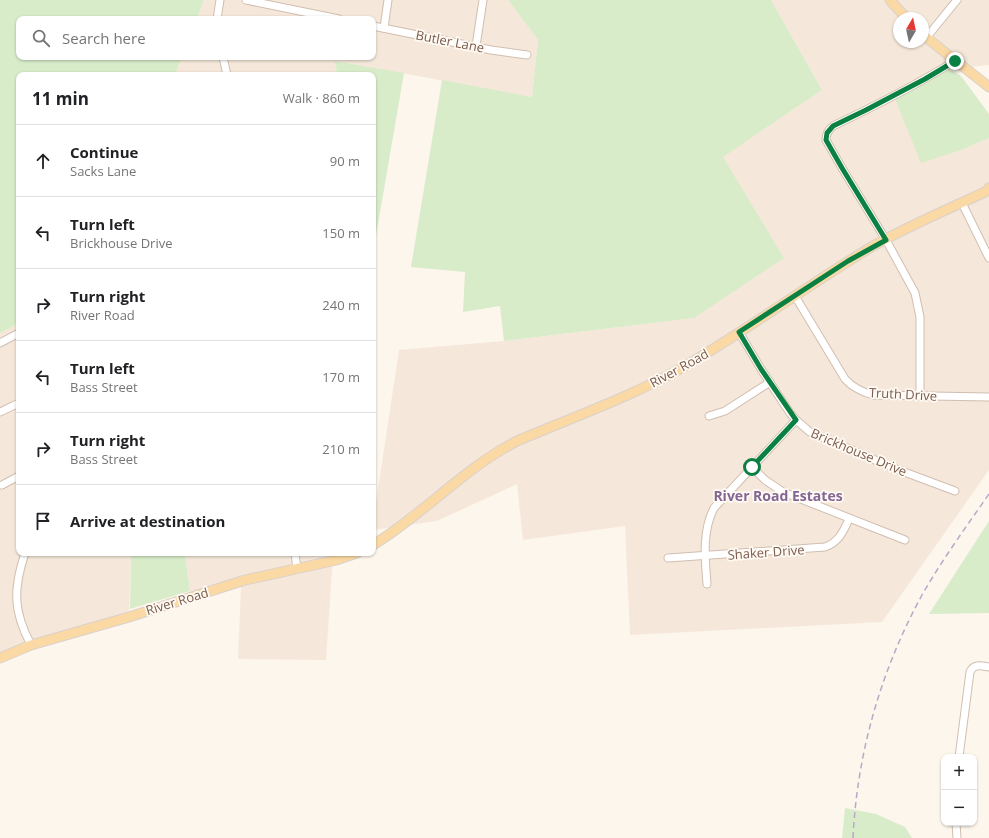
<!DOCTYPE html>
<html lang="en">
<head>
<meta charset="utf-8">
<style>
	body { margin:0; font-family:"Open Sans",sans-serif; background:#f6f6f6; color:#202124 }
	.controls { position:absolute; right:12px; bottom:12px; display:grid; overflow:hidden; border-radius:8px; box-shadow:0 1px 3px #0004 }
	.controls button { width:36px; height:36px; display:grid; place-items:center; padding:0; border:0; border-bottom:1px solid #e0e0e0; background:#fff; color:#202124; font:20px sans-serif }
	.compass { position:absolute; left:893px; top:12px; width:36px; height:36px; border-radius:50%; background:#fff; box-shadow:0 1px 3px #0004; rotate:9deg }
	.stop { position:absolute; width:12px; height:12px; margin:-9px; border:3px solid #0b8043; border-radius:50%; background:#fff }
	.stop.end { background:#0b8043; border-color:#fff; box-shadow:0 1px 4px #0008 }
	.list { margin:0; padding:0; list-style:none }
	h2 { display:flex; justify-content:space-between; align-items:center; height:52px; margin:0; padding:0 16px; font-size:17px }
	h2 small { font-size:13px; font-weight:400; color:#757577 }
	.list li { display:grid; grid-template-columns:26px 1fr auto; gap:12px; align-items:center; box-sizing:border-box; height:72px; padding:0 16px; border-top:1px solid #e0e0e0 }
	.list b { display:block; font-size:15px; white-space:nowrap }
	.list p { margin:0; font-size:13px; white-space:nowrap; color:#757577 }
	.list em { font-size:13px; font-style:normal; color:#757577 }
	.icon { flex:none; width:22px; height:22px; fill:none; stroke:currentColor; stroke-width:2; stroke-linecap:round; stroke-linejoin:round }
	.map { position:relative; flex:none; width:989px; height:838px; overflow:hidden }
	.search { position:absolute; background:#fff; box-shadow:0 1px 3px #0004; left:16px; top:16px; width:360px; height:44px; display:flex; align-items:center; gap:10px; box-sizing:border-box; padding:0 14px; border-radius:8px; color:#757577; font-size:15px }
	.panel { position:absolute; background:#fff; box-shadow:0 1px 3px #0004; left:16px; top:72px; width:360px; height:484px; border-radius:8px }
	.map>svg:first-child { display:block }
	.residential { fill:#f5e8da; fill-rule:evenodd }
	.green { fill:#d8ecc9 }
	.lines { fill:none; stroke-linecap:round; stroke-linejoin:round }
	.minor-casing { stroke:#d1beb0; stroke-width:9 }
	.major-casing { stroke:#dad1cd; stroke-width:11 }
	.minor { stroke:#fff; stroke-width:7 }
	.major { stroke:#fbd9a5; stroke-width:9 }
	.rail { stroke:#b9a8c9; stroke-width:1.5; stroke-dasharray:6 4; stroke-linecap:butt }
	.route { stroke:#0b8043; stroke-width:5 }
	.labels { text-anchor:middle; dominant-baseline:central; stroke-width:3.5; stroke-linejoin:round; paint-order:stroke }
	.street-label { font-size:13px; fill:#7a5c4d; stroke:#fffaf3 }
	.neighbourhood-label { font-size:14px; font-weight:bold; fill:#846695; stroke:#fffaf3 }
</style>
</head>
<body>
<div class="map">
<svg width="989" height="838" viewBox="0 0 989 838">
	<rect width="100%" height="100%" fill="#fdf6ec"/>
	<!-- residential -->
	<g class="residential">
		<path d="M 204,0 L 508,0 L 538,40 L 532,97 L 336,61 L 337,75 L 175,75 L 182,57 L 373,57 L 373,19 L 197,19 Z"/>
		<path d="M 771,0 L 989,0 L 989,65 L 949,69 L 961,150 L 989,138 L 989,470 L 882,622 L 630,635 L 625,526 L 523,540 L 517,484 L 437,521 L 373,530 L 373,522 L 399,350 L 504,341 L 694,318 L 722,157 L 822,90 ZM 899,18 L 923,18 L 923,42 L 899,42 Z"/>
		<path d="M 19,323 L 19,553 L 131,553 L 129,617 L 15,653 L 0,660 L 0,333 Z"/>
		<path d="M 185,553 L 347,553 L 333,556 L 326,660 L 238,659 L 241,587 L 191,600 Z"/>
	</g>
	<!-- green -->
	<g class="green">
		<path d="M 0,0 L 204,0 L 197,19 L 19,19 L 19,57 L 182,57 L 175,75 L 19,75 L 19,323 L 0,333 Z"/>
		<path d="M 508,0 L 771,0 L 822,90 L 723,157 L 784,258 L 694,318 L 504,341 L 500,306 L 463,312 L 465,272 L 411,267 L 442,80 L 532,97 L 538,40 Z"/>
		<path d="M 335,61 L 404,73 L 373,253 L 373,75 L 337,75 Z"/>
		<path d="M 949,69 L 961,76 L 989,114 L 989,138 L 961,150 L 921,163 L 895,99 L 922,77 Z"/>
		<path d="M 989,521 L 989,613 L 929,614 Z"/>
		<path d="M 131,553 L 185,553 L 190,591 L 130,609 Z"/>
		<path d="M 845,808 L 876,814 L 905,827 L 912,838 L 842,838 Z"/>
	</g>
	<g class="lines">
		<defs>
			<g id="minor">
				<path d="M 246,0 L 339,19"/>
				<path d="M 217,19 L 220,0"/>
				<path d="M 373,26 L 491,50 L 527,55"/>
				<path d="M 384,28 L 388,0"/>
				<path d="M 926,38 L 957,0"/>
				<path d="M 476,46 L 483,0"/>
				<path d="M 223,57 L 227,75"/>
				<path d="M 962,203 L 989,258"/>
				<path d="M 795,296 L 845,379 C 853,388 862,392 873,395 L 989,397"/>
				<path d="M 739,332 L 761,369 L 790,413 L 796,420 L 810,432 L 891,467 L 955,491"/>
				<path d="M 0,343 L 19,333"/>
				<path d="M 920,396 L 920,317 L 915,293 L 886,240 L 842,168 L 826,140 C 826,134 828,130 833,126 C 875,106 916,85 955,61"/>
				<path d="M 0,412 L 19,403"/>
				<path d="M 709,416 L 725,411 L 770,382"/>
				<path d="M 752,467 L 765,480 L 783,492 L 905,540"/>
				<path d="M 2,485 L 19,476"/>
				<path d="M 25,553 C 13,589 13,611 31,645"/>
				<path d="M 295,553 L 297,569"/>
				<path d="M 668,558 L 825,547 C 839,542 843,532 849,519"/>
				<path d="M 707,584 C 705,559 702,531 714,508 L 796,420"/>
				<path d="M 959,757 L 970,672 C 974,663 982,666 989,667"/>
				<path d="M 956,823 L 957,838"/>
			</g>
			<g id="major">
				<path d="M 890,0 L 906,18"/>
				<path d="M 923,35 L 989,87"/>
				<path d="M 373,545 C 424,514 464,468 517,441 C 571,418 628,398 680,369 C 746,331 808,285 873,246 C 910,225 949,209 987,191 L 989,188"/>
				<path d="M 0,658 L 31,645 L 129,617 L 245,580 L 336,560 L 357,553"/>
			</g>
		</defs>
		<!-- minor casing -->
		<use href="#minor" class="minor-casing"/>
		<!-- major casing -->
		<use href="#major" class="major-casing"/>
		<!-- minor -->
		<use href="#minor" class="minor"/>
		<!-- major -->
		<use href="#major" class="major"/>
		<!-- rail -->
		<path class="rail" d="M 853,838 C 857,753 881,670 922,595 C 942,560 966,527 989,494"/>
	</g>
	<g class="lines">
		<!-- route -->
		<path class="route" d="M 752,467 L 796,420 L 761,369 L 739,332 L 848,261 L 886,240 L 842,168 L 826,140 L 827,133 L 833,126 L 866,110 L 925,79 L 955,61"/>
	</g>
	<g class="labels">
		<!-- street labels -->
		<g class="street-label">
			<text transform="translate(450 41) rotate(11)">Butler Lane</text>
			<text transform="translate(679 368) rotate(-29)">River Road</text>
			<text transform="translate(903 394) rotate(3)">Truth Drive</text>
			<text transform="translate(859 452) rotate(23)">Brickhouse Drive</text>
			<text transform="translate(766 552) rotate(-4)">Shaker Drive</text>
			<text transform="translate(177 601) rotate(-17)">River Road</text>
		</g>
		<!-- neighbourhood labels -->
		<g class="neighbourhood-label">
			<text x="778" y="495">River Road Estates</text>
		</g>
	</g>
</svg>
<div class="controls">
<button>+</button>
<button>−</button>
</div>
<svg class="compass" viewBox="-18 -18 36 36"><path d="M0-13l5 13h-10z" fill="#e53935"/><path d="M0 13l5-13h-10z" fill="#757577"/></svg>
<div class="stop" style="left:752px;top:467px"></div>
<div class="stop end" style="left:955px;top:61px"></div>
<div class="search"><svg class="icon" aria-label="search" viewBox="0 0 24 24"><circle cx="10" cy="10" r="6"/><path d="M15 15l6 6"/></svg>Search here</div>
<section class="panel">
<h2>11 min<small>Walk · 860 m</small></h2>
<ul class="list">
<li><svg class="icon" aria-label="ahead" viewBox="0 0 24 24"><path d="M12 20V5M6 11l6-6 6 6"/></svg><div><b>Continue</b><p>Sacks Lane</p></div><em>90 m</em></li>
<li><svg class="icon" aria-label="left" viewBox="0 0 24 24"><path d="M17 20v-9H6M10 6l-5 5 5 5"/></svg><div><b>Turn left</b><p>Brickhouse Drive</p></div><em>150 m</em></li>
<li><svg class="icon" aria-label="right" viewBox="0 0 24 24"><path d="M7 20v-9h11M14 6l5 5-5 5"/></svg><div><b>Turn right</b><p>River Road</p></div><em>240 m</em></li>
<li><svg class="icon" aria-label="left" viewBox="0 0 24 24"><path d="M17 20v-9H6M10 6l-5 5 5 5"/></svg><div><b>Turn left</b><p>Bass Street</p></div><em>170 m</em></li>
<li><svg class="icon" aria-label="right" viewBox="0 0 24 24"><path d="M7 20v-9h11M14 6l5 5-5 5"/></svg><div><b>Turn right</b><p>Bass Street</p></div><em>210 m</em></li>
<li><svg class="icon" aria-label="arrive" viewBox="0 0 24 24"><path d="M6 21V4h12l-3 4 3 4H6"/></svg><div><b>Arrive at destination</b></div></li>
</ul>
</section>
</div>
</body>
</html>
